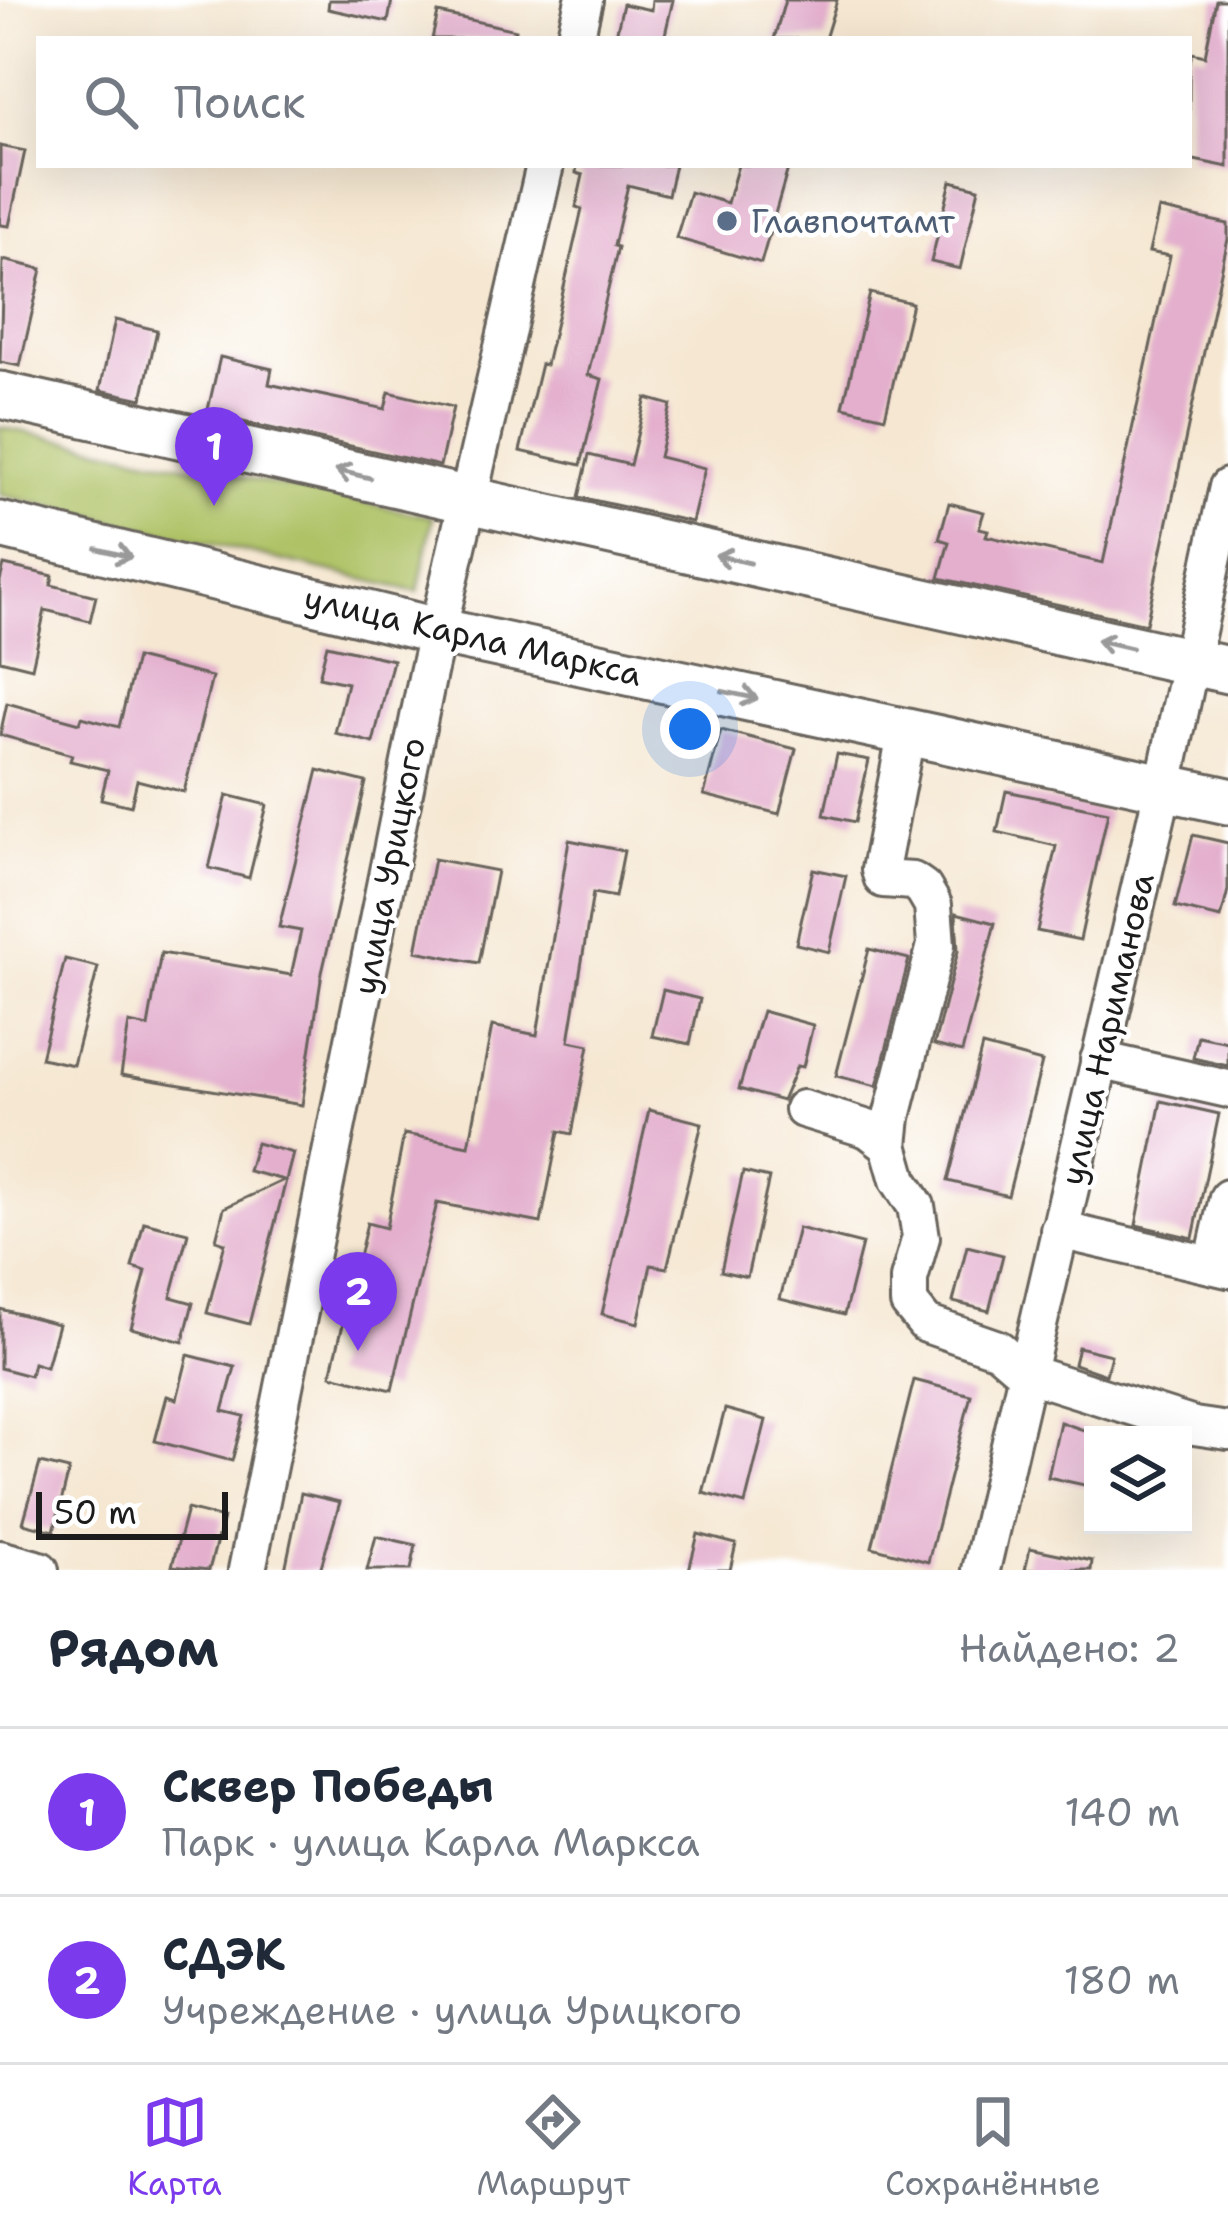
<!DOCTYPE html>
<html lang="ru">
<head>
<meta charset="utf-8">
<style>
	body { margin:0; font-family:"Shantell Sans",sans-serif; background:#f6f6f7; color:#1f2937 }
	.controls { position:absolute; right:36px; bottom:36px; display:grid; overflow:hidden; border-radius:0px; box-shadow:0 12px 48px #0002 }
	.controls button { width:108px; height:108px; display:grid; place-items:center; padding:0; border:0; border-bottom:3px solid #e0e1e3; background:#fff; color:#1f2937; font:60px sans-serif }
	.scale { position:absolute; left:36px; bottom:30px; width:192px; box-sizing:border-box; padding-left:12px; border:6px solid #1c1c1c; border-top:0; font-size:33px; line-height:42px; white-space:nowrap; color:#1c1c1c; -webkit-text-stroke:9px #fff; paint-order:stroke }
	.you { position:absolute; left:690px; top:729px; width:42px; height:42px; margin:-30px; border:9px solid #fff; border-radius:50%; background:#1a73e8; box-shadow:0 0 0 18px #1a73e833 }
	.badge { display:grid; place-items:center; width:78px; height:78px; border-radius:50%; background:#7c3aed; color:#fff; font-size:39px; font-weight:700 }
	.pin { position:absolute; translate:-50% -99px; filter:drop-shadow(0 3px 6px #0008) }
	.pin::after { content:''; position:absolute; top:63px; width:42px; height:36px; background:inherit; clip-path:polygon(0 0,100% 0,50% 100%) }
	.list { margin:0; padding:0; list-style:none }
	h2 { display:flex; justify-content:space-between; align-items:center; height:156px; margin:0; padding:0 48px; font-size:51px }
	h2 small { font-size:39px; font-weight:400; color:#747a83 }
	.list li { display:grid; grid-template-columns:78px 1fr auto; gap:36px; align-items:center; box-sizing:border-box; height:168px; padding:0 48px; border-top:3px solid #e0e1e3 }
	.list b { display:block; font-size:45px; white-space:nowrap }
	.list p { margin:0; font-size:39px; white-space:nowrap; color:#747a83 }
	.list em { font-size:39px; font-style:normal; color:#747a83 }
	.icon { flex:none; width:66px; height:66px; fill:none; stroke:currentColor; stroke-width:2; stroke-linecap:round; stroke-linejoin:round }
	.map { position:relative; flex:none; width:1228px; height:1570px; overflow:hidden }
	.search { position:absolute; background:#fff; box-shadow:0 12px 48px #0002; left:36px; right:36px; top:36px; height:132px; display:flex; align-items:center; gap:30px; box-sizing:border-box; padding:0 42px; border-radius:0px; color:#747a83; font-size:45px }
	.sheet { height:492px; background:#fff }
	nav { display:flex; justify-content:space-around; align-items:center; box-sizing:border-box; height:168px; border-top:3px solid #e0e1e3; background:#fff; font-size:33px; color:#747a83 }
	nav a { display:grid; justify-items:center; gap:6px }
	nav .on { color:#7c3aed }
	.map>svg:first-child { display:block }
	.green { fill:#afc266; stroke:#666f41; stroke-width:3 }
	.building { fill:#e3afcd }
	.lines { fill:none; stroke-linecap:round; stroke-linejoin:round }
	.minor-casing { stroke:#68635b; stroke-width:42 }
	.major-casing { stroke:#68635b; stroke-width:51 }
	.minor { stroke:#fff; stroke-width:36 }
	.major { stroke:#fff; stroke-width:45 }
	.oneway { stroke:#999 }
	.service-dot { fill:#5c6f8a; stroke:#fff; stroke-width:4.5 }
	.labels { text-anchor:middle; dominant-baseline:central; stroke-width:9; stroke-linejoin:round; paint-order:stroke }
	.service-label { font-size:33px; fill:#4e5e75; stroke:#fff; text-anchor:start }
	.street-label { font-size:33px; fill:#1c1c1c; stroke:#fff }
</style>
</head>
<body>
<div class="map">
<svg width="1228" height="1570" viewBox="0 0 1228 1570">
	<rect width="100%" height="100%" fill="#fff"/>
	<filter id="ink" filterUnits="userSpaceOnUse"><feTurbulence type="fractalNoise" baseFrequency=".00833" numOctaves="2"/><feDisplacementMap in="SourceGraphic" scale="24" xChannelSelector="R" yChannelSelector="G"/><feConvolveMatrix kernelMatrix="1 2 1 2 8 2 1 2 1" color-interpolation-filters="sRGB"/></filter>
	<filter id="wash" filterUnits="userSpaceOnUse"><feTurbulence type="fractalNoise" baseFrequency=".004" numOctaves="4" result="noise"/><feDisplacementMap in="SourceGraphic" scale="48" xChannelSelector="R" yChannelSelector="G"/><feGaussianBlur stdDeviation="2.7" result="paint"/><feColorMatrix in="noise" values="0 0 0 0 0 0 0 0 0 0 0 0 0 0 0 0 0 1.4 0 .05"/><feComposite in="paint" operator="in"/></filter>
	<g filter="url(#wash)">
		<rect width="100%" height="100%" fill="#f5e7d1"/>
		<!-- green -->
		<path class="green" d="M 0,427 L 433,517 L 418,592 L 0,495 Z"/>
		<g id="blocks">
			<!-- building -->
			<g class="building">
				<path d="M 329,0 L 392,0 L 388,22 L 328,9 Z"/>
				<path d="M 652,0 L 673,0 L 664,39 L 615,39 L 623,4 L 651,10 Z"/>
				<path d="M 785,0 L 837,0 L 825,39 L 774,39 Z"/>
				<path d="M 1216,0 L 1228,0 L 1228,167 L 1189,159 L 1189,66 L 1192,53 L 1205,56 Z"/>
				<path d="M 438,13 L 516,30 L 515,39 L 432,39 Z"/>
				<path d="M 0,146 L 25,151 L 9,226 L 0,225 Z"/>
				<path d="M 577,165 L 675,165 L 668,195 L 628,185 L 614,246 L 618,247 L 588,375 L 602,379 L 581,465 L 520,451 L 541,364 L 546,365 L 582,209 L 576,207 L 583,175 L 576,173 Z"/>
				<path d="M 738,165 L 789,165 L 761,263 L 676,238 L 690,192 L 727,203 Z"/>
				<path d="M 951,181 L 979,188 L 960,269 L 931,262 Z"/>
				<path d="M 1159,209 L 1228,224 L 1228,239 L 1146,624 L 939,578 L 949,542 L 939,539 L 949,503 L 984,512 L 979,528 L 988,530 L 986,536 L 1103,563 L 1170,256 L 1149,252 Z"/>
				<path d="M 3,260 L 42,269 L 20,366 L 0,362 Z"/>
				<path d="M 870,293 L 912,303 L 885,417 L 843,407 Z"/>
				<path d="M 115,320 L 157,330 L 142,399 L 100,390 Z"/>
				<path d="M 220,357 L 272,369 L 269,384 L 385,409 L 389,392 L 453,407 L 440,466 L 207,414 Z"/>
				<path d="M 646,398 L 671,405 L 659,457 L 705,468 L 692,522 L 579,497 L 589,455 L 630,465 Z"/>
				<path d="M 4,565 L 53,576 L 51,585 L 96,596 L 90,621 L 45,610 L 32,668 L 0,660 L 0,581 Z"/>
				<path d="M 327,645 L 393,660 L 373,743 L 335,733 L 347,683 L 319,677 Z"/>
				<path d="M 136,658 L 212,677 L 184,792 L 137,780 L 131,806 L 101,799 L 108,770 L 70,761 L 72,755 L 0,735 L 7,703 L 80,723 L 82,717 L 119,727 Z"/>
				<path d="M 721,730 L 796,749 L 779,814 L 704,795 Z"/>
				<path d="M 837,754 L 869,760 L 855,822 L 824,815 Z"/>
				<path d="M 318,770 L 366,782 L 322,973 L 302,1105 L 121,1075 L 129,1023 L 148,1027 L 161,953 L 291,975 L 301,931 L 279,927 Z"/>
				<path d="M 1006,791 L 1108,812 L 1080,940 L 1037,931 L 1056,846 L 997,832 Z"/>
				<path d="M 227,795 L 267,805 L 249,878 L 209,868 Z"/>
				<path d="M 1193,835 L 1228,843 L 1228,890 L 1221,918 L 1175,907 Z"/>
				<path d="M 569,840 L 624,851 L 615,897 L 593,893 L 569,1041 L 589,1045 L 572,1134 L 559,1131 L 541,1223 L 437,1203 L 392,1390 L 331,1375 L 367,1223 L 386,1228 L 404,1134 L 469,1146 L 492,1026 L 537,1035 Z"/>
				<path d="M 434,859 L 497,871 L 479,963 L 416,951 Z"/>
				<path d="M 813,869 L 846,876 L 829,952 L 796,944 Z"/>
				<path d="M 956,913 L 995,923 L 962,1052 L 934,1045 L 958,951 Z"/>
				<path d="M 869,949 L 909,959 L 877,1086 L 836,1076 Z"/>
				<path d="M 65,959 L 98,967 L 73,1065 L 41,1058 Z"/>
				<path d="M 663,990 L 700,999 L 690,1044 L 652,1036 Z"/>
				<path d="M 762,1011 L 813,1025 L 803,1067 L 797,1066 L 782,1101 L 739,1089 Z"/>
				<path d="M 1198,1036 L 1228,1042 L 1228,1066 L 1193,1058 Z"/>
				<path d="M 982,1046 L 1042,1062 L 1008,1196 L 948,1181 Z"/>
				<path d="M 1161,1101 L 1219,1114 L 1193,1238 L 1136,1225 Z"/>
				<path d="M 649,1110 L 702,1123 L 667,1268 L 651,1265 L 638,1323 L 602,1314 Z"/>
				<path d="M 256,1143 L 293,1153 L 249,1324 L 207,1313 L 225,1243 L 216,1240 L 224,1208 L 284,1180 L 248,1171 Z"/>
				<path d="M 743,1172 L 769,1178 L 747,1277 L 721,1271 Z"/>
				<path d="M 144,1222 L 188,1233 L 171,1297 L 193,1303 L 183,1342 L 131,1328 L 146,1271 L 132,1267 Z"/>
				<path d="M 798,1228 L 862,1244 L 844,1315 L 780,1299 Z"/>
				<path d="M 967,1246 L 1003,1255 L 989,1311 L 953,1302 Z"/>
				<path d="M 0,1309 L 58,1324 L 46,1367 L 33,1363 L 30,1376 L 0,1368 Z"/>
				<path d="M 1078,1347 L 1111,1355 L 1106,1375 L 1074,1364 Z"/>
				<path d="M 188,1355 L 235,1367 L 223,1411 L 244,1416 L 232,1461 L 155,1441 L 167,1396 L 177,1399 Z"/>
				<path d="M 914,1380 L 971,1395 L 928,1562 L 872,1547 Z"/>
				<path d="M 725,1409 L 766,1420 L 745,1504 L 703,1493 Z"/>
				<path d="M 1060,1422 L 1093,1433 L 1093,1487 L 1048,1477 Z"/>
				<path d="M 40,1463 L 69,1470 L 54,1531 L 23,1523 Z"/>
				<path d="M 301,1493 L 340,1502 L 320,1570 L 285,1570 Z"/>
				<path d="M 187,1509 L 223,1518 L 209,1570 L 172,1566 Z"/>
				<path d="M 698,1534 L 736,1544 L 730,1570 L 689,1570 Z"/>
				<path d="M 376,1536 L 416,1545 L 411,1570 L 367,1570 Z"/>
				<path d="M 1030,1548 L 1092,1561 L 1091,1570 L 1025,1570 Z"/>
			</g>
		</g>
	</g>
	<g filter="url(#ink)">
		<use href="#blocks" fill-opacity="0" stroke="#68635b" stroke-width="3"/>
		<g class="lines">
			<defs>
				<g id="minor">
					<path d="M 575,39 L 584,0"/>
					<path d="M 1099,1060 L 1228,1089"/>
					<path d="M 803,1109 L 868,1129 L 889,1145 L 899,1180 L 916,1206 L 921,1237 L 909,1279 L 909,1303 L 926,1324 L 998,1349 L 1026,1373 L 1194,1426 L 1228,1431"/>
					<path d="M 889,1145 L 892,1117 L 936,945 L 933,905 L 923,888 L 913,881 L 883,879 L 880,870 L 907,730"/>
					<path d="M 1059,1230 L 1228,1269"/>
					<path d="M 1213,1265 L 1228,1198"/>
					<path d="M 0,1559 L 40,1570"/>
					<path d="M 247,1570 L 428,673 L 545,165"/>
					<path d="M 981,1570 L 1164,785 L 1228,487"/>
				</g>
				<g id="major">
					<path d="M 0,395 L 1228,670"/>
					<path d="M 0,525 L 437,631 L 1228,801"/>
				</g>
			</defs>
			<!-- minor casing -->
			<use href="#minor" class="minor-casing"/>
			<!-- major casing -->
			<use href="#major" class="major-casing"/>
			<!-- minor -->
			<use href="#minor" class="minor"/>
			<!-- major -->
			<use href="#major" class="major"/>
		</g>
		<!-- one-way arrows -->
		<defs><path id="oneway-shaft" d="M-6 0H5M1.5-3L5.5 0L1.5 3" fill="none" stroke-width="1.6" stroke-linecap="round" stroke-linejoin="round" transform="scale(3)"/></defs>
		<g class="oneway">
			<use href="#oneway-shaft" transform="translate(353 474) rotate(-167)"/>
			<use href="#oneway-shaft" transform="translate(114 553) rotate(14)"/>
			<use href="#oneway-shaft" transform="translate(733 559) rotate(-167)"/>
			<use href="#oneway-shaft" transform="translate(1114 644) rotate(-167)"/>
			<use href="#oneway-shaft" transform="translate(740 695) rotate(12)"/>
		</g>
	</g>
	<!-- markers -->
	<circle class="service-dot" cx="727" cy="221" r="12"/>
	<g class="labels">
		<!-- service labels -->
		<g class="service-label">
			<text x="751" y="221">Главпочтамт</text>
		</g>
		<!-- street labels -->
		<g class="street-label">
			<text transform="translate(473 636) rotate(13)">улица Карла Маркса</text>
			<text transform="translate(389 866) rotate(-79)">улица Урицкого</text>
			<text transform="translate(1107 1029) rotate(-77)">улица Нариманова</text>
		</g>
	</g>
</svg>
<div class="controls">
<button><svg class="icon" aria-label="layers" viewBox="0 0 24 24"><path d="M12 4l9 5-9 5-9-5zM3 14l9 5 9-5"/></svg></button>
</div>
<div class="scale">50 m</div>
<div class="you"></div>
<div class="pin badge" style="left:214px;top:506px">1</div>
<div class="pin badge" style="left:358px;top:1351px">2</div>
<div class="search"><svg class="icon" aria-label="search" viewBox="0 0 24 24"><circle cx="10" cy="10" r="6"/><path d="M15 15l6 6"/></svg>Поиск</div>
</div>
<section class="sheet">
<h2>Рядом<small>Найдено: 2</small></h2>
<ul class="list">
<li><span class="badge">1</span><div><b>Сквер Победы</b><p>Парк · улица Карла Маркса</p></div><em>140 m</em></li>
<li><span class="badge">2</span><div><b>СДЭК</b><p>Учреждение · улица Урицкого</p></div><em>180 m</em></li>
</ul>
</section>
<nav>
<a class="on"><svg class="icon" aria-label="map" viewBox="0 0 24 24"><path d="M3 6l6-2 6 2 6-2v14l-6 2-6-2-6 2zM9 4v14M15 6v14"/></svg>Карта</a>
<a><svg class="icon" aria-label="directions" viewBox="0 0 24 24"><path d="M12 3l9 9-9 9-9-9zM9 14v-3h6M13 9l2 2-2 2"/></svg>Маршрут</a>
<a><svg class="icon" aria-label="saved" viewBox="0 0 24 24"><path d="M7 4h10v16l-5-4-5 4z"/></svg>Сохранённые</a>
</nav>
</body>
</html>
